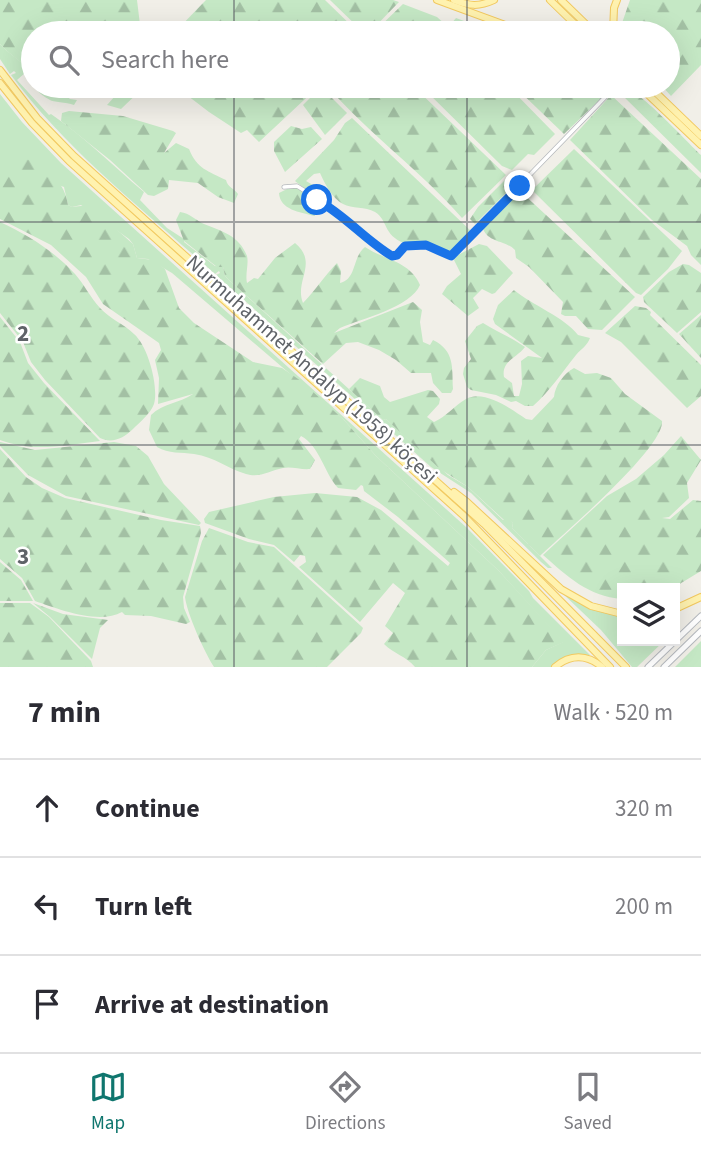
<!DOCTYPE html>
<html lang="en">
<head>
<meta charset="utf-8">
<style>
	body { margin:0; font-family:"Source Sans 3",sans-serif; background:#f2f2f3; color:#2b2b33 }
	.controls { position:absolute; right:21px; bottom:21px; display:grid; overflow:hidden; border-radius:0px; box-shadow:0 7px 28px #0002 }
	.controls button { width:63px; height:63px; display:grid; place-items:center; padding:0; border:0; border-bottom:2px solid #e1e1e2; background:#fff; color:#2b2b33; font:35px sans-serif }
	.stop { position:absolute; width:21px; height:21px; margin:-16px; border:5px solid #1a73e8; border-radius:50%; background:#fff }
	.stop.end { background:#1a73e8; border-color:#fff; box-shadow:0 2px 7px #0008 }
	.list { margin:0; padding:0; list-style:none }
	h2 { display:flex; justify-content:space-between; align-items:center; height:91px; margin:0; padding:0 28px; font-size:30px }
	h2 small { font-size:23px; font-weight:400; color:#7c7c81 }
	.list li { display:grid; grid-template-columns:46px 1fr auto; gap:21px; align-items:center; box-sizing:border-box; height:98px; padding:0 28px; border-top:2px solid #e1e1e2 }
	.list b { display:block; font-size:26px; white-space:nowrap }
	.list em { font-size:23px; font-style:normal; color:#7c7c81 }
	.icon { flex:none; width:38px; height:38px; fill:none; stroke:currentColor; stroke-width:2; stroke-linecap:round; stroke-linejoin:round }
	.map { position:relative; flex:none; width:701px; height:667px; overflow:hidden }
	.search { position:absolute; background:#fff; box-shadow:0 7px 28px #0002; left:21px; right:21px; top:21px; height:77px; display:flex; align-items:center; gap:18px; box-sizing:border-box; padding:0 24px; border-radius:38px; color:#7c7c81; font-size:26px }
	.sheet { height:385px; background:#fff }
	nav { display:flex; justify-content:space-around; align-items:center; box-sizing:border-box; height:98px; border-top:2px solid #e1e1e2; background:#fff; font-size:19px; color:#7c7c81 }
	nav a { display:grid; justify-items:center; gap:4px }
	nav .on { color:#0f766e }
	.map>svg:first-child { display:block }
	.green { fill:#c5e8c5 }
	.forest { fill:url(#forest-firs) }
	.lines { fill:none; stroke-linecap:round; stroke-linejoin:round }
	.minor-casing { stroke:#b5b8bc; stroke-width:5 }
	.secondary-casing { stroke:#b6babf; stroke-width:7 }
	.primary-casing { stroke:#f2c960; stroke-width:8 }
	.minor { stroke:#fff; stroke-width:3.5 }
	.secondary { stroke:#fff; stroke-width:5 }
	.primary { stroke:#fff2af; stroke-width:6 }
	.route { stroke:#1a73e8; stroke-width:9 }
	.grid { fill:none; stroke:#5f6368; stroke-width:2; stroke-opacity:0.55 }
	.labels { text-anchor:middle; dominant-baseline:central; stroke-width:5; stroke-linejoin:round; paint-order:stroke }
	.street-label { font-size:21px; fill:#5f6368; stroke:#fff }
	.grid-label { font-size:23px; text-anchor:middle; font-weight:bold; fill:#5f6368; stroke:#fff; stroke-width:5; stroke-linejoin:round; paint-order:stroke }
</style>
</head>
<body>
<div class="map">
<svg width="701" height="667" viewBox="0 0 701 667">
	<defs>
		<pattern id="forest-firs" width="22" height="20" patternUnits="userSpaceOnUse" patternTransform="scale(1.75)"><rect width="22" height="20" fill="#c5e8c5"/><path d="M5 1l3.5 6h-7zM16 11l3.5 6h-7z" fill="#a3c0a4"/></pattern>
	</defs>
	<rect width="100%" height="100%" fill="#f1efe8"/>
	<!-- green -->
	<g class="green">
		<path d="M 0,44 C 13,59 33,64 33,86 L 37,88 L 56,86 L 70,99 L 77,100 L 74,105 C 66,102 53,102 50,100 C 38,94 31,84 25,73 L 17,80 L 49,115 L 51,114 C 85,137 113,166 144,192 L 140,200 L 167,228 L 184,239 L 184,242 L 215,266 L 223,267 L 225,276 L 230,281 L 383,420 L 386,419 L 448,475 L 468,487 L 503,520 L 510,519 L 513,523 L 512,528 L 552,568 L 548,568 L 541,562 L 471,493 L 431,467 L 216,275 L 220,273 L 219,271 L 215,274 C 145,211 67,151 11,75 L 16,73 L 14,71 L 10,74 L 0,59 Z"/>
		<path d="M 0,94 L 22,122 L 61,163 L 466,527 L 529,591 L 533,598 L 590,655 L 583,655 L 552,667 L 532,667 L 546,650 L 563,642 L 499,571 L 376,456 L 344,420 L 172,273 L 148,259 L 137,258 L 133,244 L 129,239 L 81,205 L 72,207 L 68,205 L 64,187 L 0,163 Z"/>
		<path d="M 559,590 L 589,608 L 622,616 L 622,641 L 664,641 L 637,667 L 632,667 L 601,630 Z"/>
		<path d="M 701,641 L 701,667 L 675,667 Z"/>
	</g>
	<!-- forest -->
	<g class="forest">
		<path d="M 0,0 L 137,0 L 141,33 L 109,33 L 100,23 L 86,33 L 33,33 L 33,77 C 26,62 11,57 0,44 Z"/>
		<path d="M 206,0 L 325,0 L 359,33 L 174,33 Z"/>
		<path d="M 330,0 L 393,0 L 399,2 L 369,33 L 364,33 Z"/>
		<path d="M 630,0 L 701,0 L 701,65 L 671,96 L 662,86 L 668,86 L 668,33 L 622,33 L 622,23 Z"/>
		<path d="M 403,4 L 437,17 L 455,33 L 373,33 Z"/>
		<path d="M 456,18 L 497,33 L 461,33 L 451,24 Z"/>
		<path d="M 124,86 L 145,86 L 121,109 L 107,105 Z"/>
		<path d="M 175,86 L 319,86 L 259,142 L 247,130 L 241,133 L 209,112 Z"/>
		<path d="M 327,86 L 413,86 L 506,175 L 462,218 C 421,171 369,134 327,86 Z"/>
		<path d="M 421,86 L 508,86 L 555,134 L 534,155 L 528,154 L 512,170 L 502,166 Z"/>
		<path d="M 514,86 L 608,86 L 611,89 L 564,134 Z"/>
		<path d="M 621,86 C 636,86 687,142 701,155 L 701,173 L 621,94 L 619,89 Z"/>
		<path d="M 321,87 L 347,113 L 325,135 L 303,105 Z"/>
		<path d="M 611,95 L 701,179 L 701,265 L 691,255 L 687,246 L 652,220 L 570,140 Z"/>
		<path d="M 69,111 L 123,116 L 173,131 L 176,133 L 164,153 L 176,143 L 189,149 C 197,169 208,171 226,180 C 228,188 234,188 238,194 L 234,203 L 218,197 L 198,183 L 169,180 L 168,189 L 154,196 L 148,195 L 110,160 L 61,121 L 62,113 Z"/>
		<path d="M 352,118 L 472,232 L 451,255 C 443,251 434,245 426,243 C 418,242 411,245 404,243 C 383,235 388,220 375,212 C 365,206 352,209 343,204 C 332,198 325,184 320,173 L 314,174 L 306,181 L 320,189 L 321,193 L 318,199 L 295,181 L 334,140 L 345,123 Z"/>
		<path d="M 291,126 L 302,129 L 311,127 L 322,139 L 285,172 L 274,151 L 274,142 Z"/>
		<path d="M 574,149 L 682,251 L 668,269 L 641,295 L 636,293 L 532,190 Z"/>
		<path d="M 10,154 C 38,160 64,176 68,205 L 72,207 L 89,205 L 133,244 L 137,258 L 153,260 L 165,269 L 179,308 L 194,323 L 253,362 L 282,368 L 301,381 L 344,420 L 376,456 L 499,571 L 564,642 L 546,650 L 532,667 L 415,667 C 406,656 394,654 384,644 L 393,633 L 385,626 L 405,593 L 393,583 L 360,622 L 299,567 L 306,562 L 305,556 L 300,555 L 294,562 L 274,545 L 249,539 L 205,523 L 204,519 L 209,512 L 274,497 L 315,493 L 357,497 L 381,510 L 448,566 L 450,563 L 398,517 L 364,491 L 363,486 L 361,485 L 356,490 L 338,488 C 324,473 320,446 301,436 L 299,439 L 315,460 L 310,469 C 301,470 291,466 283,468 C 269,471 260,478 246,474 C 228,469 215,457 194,454 C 181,452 169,454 157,447 L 149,430 L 151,415 C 163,403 180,403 193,394 L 158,404 L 159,378 L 155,360 L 161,350 L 159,343 L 103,304 L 86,277 L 51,245 L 0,219 L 0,163 Z"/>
		<path d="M 507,178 L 518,186 L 510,194 L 507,192 L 475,224 L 470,219 L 478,207 Z"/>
		<path d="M 291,187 L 299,188 L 324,208 L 314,216 C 300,212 280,210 279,193 Z"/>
		<path d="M 520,191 L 635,297 L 602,330 L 588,329 L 576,316 L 565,316 L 561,314 L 563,302 L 529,267 L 516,258 L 515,250 C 505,240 489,243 483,229 L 487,224 Z"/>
		<path d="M 180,212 C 190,213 195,220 204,224 C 221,231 239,235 247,256 C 249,264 245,274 247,283 L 254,278 L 258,279 L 275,258 L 295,243 C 319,263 294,281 303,303 C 316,290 324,276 337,263 L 341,271 L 340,283 C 357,279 352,257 365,247 C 384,260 410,261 420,285 C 411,307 361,319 340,328 L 334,333 L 413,302 L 422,310 L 420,322 L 423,342 L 430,345 L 433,340 C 455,351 452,367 453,389 L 451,393 L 442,393 L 433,383 L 431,373 L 411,373 L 396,360 L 379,350 L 358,342 L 346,343 L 323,364 L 230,281 L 225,276 L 223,267 L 217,267 L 184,241 L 176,220 Z"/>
		<path d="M 0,222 C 28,235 54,251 75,274 C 84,284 90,297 100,308 C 110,319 124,324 134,334 C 148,346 159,387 154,404 C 151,413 140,422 133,429 C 124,438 112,444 100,438 L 45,380 L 31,362 L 23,342 L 0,313 Z"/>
		<path d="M 479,244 L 487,246 L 513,273 L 495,293 L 492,294 L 482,289 L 473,298 L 479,308 L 468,316 L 442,294 L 447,286 L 461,274 L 454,260 L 458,255 Z"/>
		<path d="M 683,264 L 689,265 L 701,273 L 701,312 L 677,333 L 644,302 L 643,297 L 669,272 Z"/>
		<path d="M 514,290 C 532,305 564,317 578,335 L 590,338 C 587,346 582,348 576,355 C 562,372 551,390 533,406 L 525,406 L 516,401 L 511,402 L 496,395 L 471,390 L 467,387 L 463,374 L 464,368 L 471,359 L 465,341 L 477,326 L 483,323 C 497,332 511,337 525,347 C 517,358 501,361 504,377 L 512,383 L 514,396 L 519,396 L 522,384 L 521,361 L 528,356 L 542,358 L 495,324 L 493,319 L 498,305 Z"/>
		<path d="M 635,306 L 646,308 L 651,312 L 650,315 L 701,365 L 701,396 L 687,408 L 621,342 L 605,333 Z"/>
		<path d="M 701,315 L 701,358 L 679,334 Z"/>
		<path d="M 0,317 L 20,342 L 28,363 L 44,383 L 100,441 C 65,445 34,453 0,440 Z"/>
		<path d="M 574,368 L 585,374 L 597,373 L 611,378 L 625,394 L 662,421 C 665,447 562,535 540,556 L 512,528 L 513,523 L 510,520 L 504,520 L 468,487 L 440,469 L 386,419 L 383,420 L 349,389 L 360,378 L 380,386 L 384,397 L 390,402 L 428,390 L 433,391 L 440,399 L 439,404 L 427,417 L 434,422 C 446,417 454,406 466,399 C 484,389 511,409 526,419 L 532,420 L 554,397 C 555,386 563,374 574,368 Z"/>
		<path d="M 681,436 L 701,460 L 687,483 L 689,498 L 669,517 L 662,518 L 670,519 L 693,500 L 701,501 L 701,571 L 673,588 L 622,588 L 622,599 C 588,596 568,577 543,555 L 607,496 L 636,479 L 664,455 Z"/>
		<path d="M 0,442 L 35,450 L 114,442 L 136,446 L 148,456 L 164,484 L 201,523 L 199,525 L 66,496 L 28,475 L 0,446 Z"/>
		<path d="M 0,449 L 26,477 L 42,488 L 65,498 L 161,520 L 200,526 L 201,533 L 183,597 L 184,608 L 190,622 L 186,624 L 151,616 L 125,615 L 122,612 C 99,625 58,609 35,601 L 22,578 L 0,559 Z"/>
		<path d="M 209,528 L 248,542 L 274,547 L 361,626 L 363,628 L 361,633 L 327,667 L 214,667 C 205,653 187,614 185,597 L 202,541 Z"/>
		<path d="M 0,562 L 21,580 L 33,601 L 0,601 Z"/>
		<path d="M 0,603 L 30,603 L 49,617 L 91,661 L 93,667 L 0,667 Z"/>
		<path d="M 33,603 L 63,614 L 108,620 L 100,628 L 92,659 L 50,617 Z"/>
	</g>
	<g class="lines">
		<defs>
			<path id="minor" d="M 284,187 L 297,186 L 334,209 L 368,239 L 392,256 L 396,256 L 405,246 L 422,245 L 432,246 L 451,256 L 616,86"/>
			<g id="secondary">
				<path d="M 648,667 L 701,616"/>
				<path d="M 664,667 L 701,631"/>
			</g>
			<g id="primary">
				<path d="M 437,0 L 527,33"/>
				<path d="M 454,0 C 469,6 479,7 494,0"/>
				<path d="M 550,0 L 584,33"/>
				<path d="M 561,0 L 595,33"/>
				<path d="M 613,33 L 614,8 L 617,0"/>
				<path d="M 0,70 L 37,118 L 74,156 L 484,524 L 626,667"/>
				<path d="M 0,83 L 32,123 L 69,161 L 464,516 L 610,667"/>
				<path d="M 639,86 L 701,145"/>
				<path d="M 649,86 L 701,136"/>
				<path d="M 454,492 L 467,502 L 561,589 L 591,606 L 622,614"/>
				<path d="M 675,609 L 701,597"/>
				<path d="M 555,667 C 570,654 587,654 602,667"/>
			</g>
		</defs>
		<!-- minor casing -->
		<use href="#minor" class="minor-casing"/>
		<!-- secondary casing -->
		<use href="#secondary" class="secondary-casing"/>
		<!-- primary casing -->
		<use href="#primary" class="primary-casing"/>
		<!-- minor -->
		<use href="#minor" class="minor"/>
		<!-- secondary -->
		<use href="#secondary" class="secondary"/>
		<!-- primary -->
		<use href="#primary" class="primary"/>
	</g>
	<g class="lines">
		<!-- route -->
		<path class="route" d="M 317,200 C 345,215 365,240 392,256 L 397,255 L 405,246 L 426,245 L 451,256 L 520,186"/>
	</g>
	<!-- grid -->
	<path class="grid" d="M 234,0 L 234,33M 467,0 L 467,33M 234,86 L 234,667M 467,86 L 467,667M 0,222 L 701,222M 0,445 L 701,445"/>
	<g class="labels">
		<!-- street labels -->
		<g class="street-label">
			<text transform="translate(312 369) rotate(42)">Nurmuhammet Andalyp (1958) köçesi</text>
		</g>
	</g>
	<g class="grid-label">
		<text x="23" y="341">2</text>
		<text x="23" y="564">3</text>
	</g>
</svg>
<div class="controls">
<button><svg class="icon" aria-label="layers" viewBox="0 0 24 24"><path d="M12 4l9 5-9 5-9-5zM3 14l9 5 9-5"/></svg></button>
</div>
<div class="stop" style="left:317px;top:200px"></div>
<div class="stop end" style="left:520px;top:186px"></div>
<div class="search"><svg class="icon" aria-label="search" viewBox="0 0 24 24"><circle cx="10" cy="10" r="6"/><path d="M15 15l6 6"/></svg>Search here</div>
</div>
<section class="sheet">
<h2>7 min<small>Walk · 520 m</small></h2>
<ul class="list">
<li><svg class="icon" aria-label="ahead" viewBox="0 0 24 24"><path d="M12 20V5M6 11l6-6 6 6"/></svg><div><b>Continue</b></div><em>320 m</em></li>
<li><svg class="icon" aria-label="left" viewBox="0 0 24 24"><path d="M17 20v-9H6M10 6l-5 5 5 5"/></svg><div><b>Turn left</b></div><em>200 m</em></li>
<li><svg class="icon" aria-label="arrive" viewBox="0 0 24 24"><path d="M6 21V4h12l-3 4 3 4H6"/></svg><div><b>Arrive at destination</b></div></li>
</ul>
</section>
<nav>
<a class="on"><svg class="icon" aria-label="map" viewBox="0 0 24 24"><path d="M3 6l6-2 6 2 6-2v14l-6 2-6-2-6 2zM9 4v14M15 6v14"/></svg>Map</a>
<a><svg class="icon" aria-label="directions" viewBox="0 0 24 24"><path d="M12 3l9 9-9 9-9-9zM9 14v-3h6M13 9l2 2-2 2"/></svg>Directions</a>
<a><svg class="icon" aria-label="saved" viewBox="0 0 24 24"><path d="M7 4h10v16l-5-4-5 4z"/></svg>Saved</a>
</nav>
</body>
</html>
